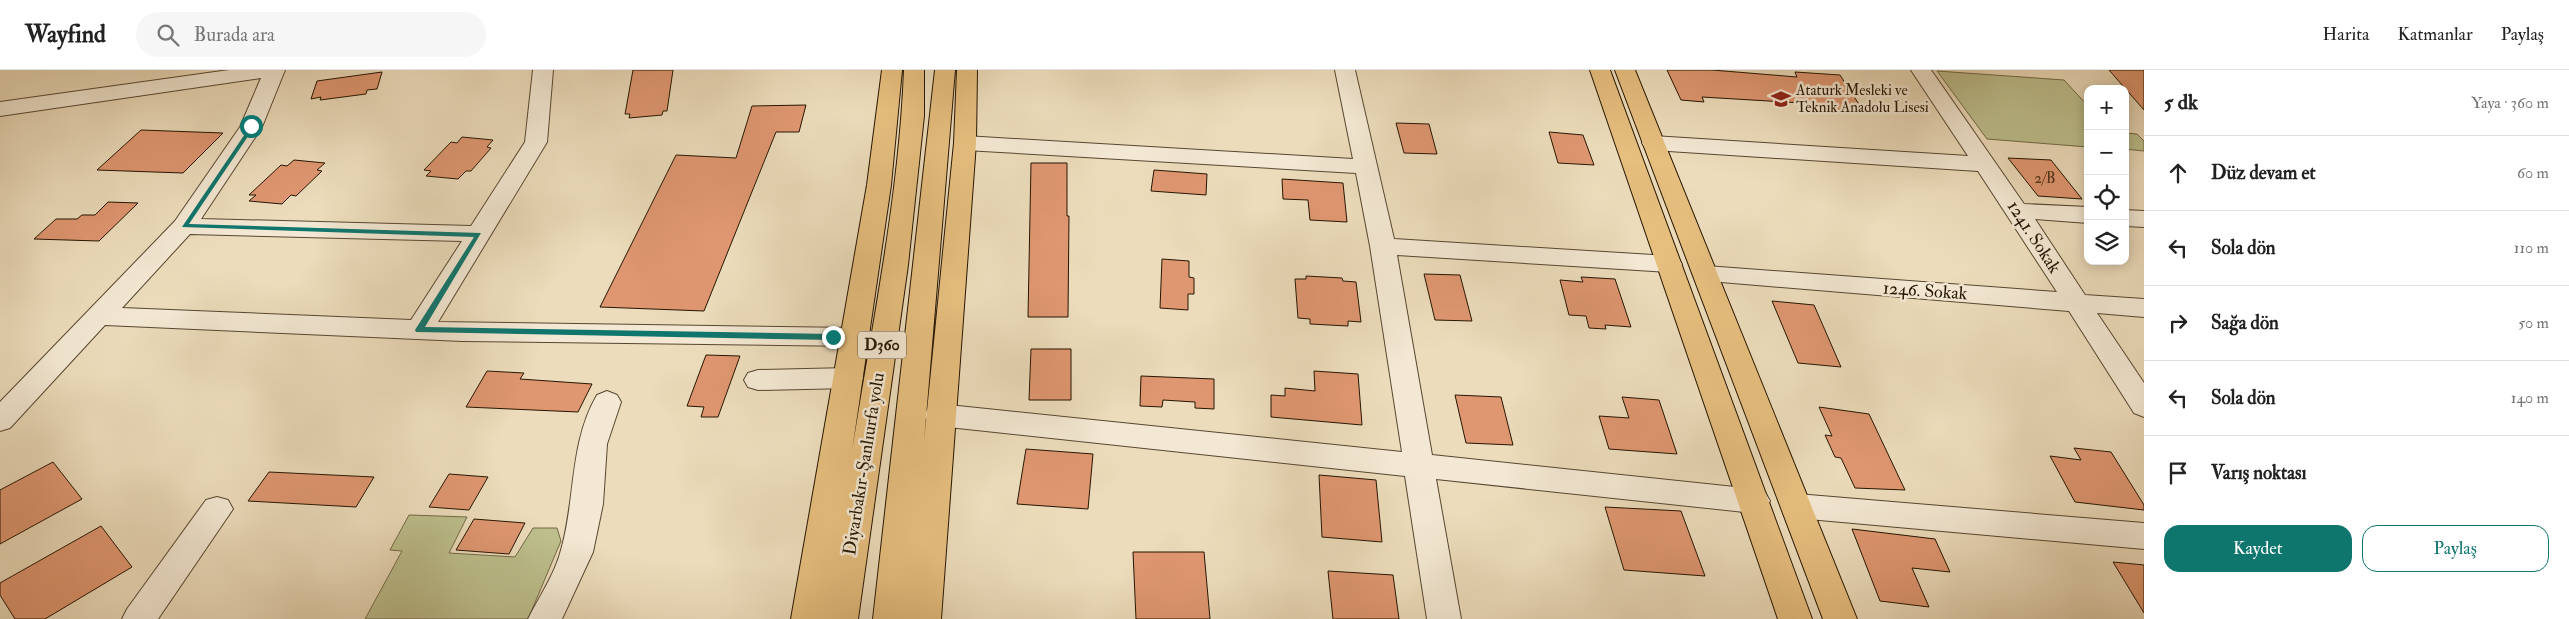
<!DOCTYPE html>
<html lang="tr">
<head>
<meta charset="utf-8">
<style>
	body { margin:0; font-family:"IM FELL Double Pica",serif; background:#f6f6f6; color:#222 }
	.controls { position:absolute; right:15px; top:15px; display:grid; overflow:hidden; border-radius:10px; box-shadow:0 2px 12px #0003 }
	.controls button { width:45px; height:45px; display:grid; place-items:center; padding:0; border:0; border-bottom:1px solid #e0e0e0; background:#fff; color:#222; font:25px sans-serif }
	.stop { position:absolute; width:15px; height:15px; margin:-11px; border:4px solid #0f766e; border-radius:50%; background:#fff }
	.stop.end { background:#0f766e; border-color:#fff; box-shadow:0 1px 5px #0008 }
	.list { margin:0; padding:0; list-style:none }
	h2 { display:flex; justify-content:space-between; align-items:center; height:65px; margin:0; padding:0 20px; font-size:21px }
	h2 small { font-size:16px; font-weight:400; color:#767676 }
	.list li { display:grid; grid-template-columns:32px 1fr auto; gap:15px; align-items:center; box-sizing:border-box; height:75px; padding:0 20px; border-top:1px solid #e0e0e0 }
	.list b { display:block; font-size:19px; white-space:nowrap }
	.list em { font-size:16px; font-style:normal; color:#767676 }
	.actions { display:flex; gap:10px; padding:15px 20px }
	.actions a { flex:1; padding:11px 0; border:1px solid #0f766e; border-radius:15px; text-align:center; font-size:18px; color:#0f766e }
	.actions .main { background:#0f766e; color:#fff }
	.icon { flex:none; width:28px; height:28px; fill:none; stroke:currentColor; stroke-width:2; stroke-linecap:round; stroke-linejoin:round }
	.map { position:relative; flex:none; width:2144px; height:549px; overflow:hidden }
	header { display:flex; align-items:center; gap:30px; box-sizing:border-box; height:70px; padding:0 25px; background:#fff; border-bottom:1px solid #e0e0e0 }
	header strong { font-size:24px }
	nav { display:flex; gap:28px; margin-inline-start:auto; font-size:18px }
	.search { width:350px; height:45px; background:#f6f6f6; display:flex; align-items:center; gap:12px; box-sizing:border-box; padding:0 18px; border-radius:28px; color:#767676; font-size:19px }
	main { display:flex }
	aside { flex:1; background:#fff }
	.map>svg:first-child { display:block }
	.green { fill:#bdbf8d; stroke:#716a47 }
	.building { fill:#df9771; stroke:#251501 }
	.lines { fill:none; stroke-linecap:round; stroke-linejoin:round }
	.minor-casing { stroke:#574730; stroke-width:2 }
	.major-casing { stroke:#251501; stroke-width:2 }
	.highway-casing { stroke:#251501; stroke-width:2 }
	.minor { fill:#f3e8d3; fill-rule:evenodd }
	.major { fill:#e6be7e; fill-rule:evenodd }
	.highway { fill:#e6be7e; fill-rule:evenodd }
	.route { fill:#0f766e }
	.labels { text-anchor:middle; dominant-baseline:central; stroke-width:5; stroke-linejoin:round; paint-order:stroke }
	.far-poi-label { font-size:15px; fill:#251501; stroke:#f3e8d3; text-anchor:start }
	.number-label { font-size:15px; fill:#54361d }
	.shield { fill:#f3e8d3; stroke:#635440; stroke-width:1 }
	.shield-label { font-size:16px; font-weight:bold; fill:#251501 }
	.street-label { font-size:18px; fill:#251501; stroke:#f3e8d3 }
</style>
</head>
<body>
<header>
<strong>Wayfind</strong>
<div class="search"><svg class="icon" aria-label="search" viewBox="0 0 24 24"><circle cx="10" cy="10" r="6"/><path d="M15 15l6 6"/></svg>Burada ara</div>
<nav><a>Harita</a><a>Katmanlar</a><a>Paylaş</a></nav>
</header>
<main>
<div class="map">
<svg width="2144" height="549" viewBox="0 0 2144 549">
	<rect width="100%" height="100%" fill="#ecdcbb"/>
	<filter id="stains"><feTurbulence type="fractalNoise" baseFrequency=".004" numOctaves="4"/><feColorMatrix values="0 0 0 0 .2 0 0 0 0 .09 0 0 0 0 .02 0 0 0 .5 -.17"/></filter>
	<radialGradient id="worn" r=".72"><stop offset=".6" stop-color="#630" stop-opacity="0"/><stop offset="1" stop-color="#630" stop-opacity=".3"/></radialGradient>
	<!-- green -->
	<g class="green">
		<path d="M 1937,1 L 2064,10 L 2088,36 L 2088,77 L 1987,69 Z"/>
		<path d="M 2125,63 L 2137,64 L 2144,71 L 2144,81 L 2125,79 Z"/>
		<path d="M 409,445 L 467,447 L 449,483 L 515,487 L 533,458 L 557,458 L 561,471 L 528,549 L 365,549 L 402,481 L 390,480 Z"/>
	</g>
	<!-- building -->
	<g class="building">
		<path d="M 633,0 L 673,0 L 667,41 L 663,41 L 662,45 L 629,48 L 630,44 L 625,44 Z"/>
		<path d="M 1667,0 L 1712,0 L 1797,7 L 1795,2 L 1840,5 L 1864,42 L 1838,40 L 1835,35 L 1702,27 L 1704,32 L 1681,30 Z"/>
		<path d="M 2109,0 L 2144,0 L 2144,40 Z"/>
		<path d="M 382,2 L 377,19 L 367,20 L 366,24 L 320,30 L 321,27 L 311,29 L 317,11 Z"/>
		<path d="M 806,35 L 799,62 L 776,62 L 704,241 L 600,237 L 676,85 L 736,88 L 752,36 Z"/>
		<path d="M 1396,53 L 1429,54 L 1437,84 L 1404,83 Z"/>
		<path d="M 141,60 L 223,63 L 183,103 L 97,100 Z"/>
		<path d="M 1549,62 L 1583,65 L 1594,95 L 1558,93 Z"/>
		<path d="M 462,67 L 493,70 L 487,77 L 491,78 L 471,101 L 466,101 L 458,109 L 426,106 L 431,101 L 424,100 L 451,72 L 457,73 Z"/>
		<path d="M 2008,88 L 2051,90 L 2082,129 L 2038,126 Z"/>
		<path d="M 294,90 L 325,93 L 317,100 L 322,101 L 296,126 L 291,125 L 282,134 L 249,131 L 256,125 L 249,125 L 281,95 L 287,96 Z"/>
		<path d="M 1031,93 L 1067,93 L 1067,146 L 1069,146 L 1068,247 L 1028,247 Z"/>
		<path d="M 1154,100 L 1207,104 L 1206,125 L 1151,121 Z"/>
		<path d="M 1282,109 L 1343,113 L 1347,152 L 1310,150 L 1308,130 L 1283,129 Z"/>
		<path d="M 108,132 L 138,133 L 99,171 L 34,169 L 56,149 L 77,149 L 82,145 L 95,145 Z"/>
		<path d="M 1162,189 L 1189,191 L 1189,207 L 1194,208 L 1194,224 L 1188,224 L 1188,240 L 1160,238 Z"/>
		<path d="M 1424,204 L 1460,205 L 1472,251 L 1435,250 Z"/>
		<path d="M 1306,206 L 1342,208 L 1343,211 L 1356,212 L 1361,252 L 1348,251 L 1348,256 L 1310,254 L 1310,249 L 1298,248 L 1295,209 L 1306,209 Z"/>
		<path d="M 1581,207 L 1615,209 L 1631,257 L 1605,255 L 1606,259 L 1589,258 L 1586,246 L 1569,245 L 1560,210 L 1583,212 Z"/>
		<path d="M 1772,231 L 1814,235 L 1841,297 L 1798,293 Z"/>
		<path d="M 1031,279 L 1071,279 L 1071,330 L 1029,330 Z"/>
		<path d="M 706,285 L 740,286 L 718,347 L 701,347 L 704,337 L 687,336 Z"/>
		<path d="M 487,301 L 524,303 L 520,309 L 592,314 L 578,342 L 466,337 Z"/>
		<path d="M 1314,301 L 1358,304 L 1362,355 L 1271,347 L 1271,325 L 1285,326 L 1285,318 L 1315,321 Z"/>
		<path d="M 1141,306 L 1214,309 L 1214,339 L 1195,338 L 1195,332 L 1163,330 L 1162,337 L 1140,336 Z"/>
		<path d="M 1455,325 L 1501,327 L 1513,375 L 1466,373 Z"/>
		<path d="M 1622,327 L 1659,330 L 1677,384 L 1609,379 L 1599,346 L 1629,348 Z"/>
		<path d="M 1819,337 L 1869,344 L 1905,420 L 1855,418 L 1841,388 L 1835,387 L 1825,365 L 1832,366 Z"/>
		<path d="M 2074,378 L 2111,382 L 2144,435 L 2144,440 L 2075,432 L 2050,386 L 2081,390 Z"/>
		<path d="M 1026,379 L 1093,384 L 1088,439 L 1017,434 Z"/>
		<path d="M 53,392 L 82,429 L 0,474 L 0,420 Z"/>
		<path d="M 269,402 L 374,407 L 356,437 L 248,431 Z"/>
		<path d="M 449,404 L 488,407 L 469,440 L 429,437 Z"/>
		<path d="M 1319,405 L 1376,410 L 1382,472 L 1322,467 Z"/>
		<path d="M 1605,437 L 1681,441 L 1705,506 L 1624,500 Z"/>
		<path d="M 474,449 L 525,453 L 509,484 L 456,480 Z"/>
		<path d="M 101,456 L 132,497 L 45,549 L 15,549 L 0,525 L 0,513 Z"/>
		<path d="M 1852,459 L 1935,469 L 1950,502 L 1912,498 L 1929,537 L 1880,531 Z"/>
		<path d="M 1133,482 L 1204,482 L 1210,549 L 1136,549 Z"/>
		<path d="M 2113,492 L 2144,495 L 2144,543 Z"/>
		<path d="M 1328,501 L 1393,505 L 1399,549 L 1333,549 Z"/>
	</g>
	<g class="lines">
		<defs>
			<g id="minor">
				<path d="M 229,0 L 285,0 L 262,57 L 201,149 L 471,156 L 525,72 L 533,0 L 553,0 L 547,72 L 438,252 L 855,258 L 865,260 L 869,267 L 865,274 L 855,276 L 462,271 L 105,255 L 10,358 L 0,361 L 0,332 L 175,151 L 240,57 L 261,8 L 0,46 L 0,32 ZM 190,164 L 462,171 L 411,250 L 122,238 Z"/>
				<path d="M 1335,0 L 1355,0 L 1394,169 L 1669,186 L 1678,188 L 1682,194 L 1678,200 L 1669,202 L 1397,185 L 1432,385 L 1754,419 L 1765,422 L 1770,431 L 1765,440 L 1754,443 L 1436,409 L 1461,549 L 1427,549 L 1405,406 L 939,356 L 929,353 L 924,345 L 929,337 L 939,334 L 1402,382 L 1370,176 L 1356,103 L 965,80 L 957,78 L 954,73 L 957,68 L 965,66 L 1353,89 Z"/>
				<path d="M 1911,0 L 1931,0 L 2024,134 L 2088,137 L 2088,153 L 2035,149 L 2085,225 L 2144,229 L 2144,247 L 2097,243 L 2144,313 L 2144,347 L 2134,343 L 2069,241 L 1697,210 L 1693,204 L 1697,198 L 1706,196 L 2057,222 L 1978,101 L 1653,80 L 1645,78 L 1642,73 L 1645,68 L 1653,66 L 1968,86 Z"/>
				<path d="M 2125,140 L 2144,141 L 2144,157 L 2125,156 Z"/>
				<path d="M 849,298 L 859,301 L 863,308 L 859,315 L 849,318 L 758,320 L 748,317 L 744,310 L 748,303 L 758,300 Z"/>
				<path d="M 607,321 L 617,325 L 621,332 L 607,374 L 603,434 L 593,482 L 562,549 L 528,549 C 539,527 555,504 561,480 C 576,428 569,373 597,325 Z"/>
				<path d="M 1797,424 L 2144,453 L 2144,479 L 1797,448 L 1786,445 L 1781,436 L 1786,427 Z"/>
				<path d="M 217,427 L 228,430 L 233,439 L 158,549 L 122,549 L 127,539 L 206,430 Z"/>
			</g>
			<g id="major">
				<path d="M 1590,0 L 1610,0 L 1812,549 L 1778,549 Z"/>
				<path d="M 1615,0 L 1635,0 L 1857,549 L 1823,549 Z"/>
			</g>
			<g id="highway">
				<path d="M 882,0 L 902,0 L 891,115 L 852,381 C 872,255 899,128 904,0 L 924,0 L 924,46 L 908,195 L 858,549 L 791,549 L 867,115 Z"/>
				<path d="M 935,0 L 955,0 L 924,371 L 954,73 L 957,0 L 977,0 L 976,73 L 941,549 L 873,549 Z"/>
			</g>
		</defs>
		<!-- minor casing -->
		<use href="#minor" class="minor-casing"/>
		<!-- major casing -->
		<use href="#major" class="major-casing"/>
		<!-- highway casing -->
		<use href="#highway" class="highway-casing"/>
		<!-- minor -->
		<use href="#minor" class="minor"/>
		<!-- major -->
		<use href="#major" class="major"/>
		<!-- highway -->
		<use href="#highway" class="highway"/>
	</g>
	<!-- route -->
	<path class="route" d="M 251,55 L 255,56 L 189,154 L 481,163 L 425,257 L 833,264 L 837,267 L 833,270 L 416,262 L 415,260 L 474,167 L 182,157 Z"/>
	<!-- icons -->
	<defs>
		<symbol id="school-bare" viewBox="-9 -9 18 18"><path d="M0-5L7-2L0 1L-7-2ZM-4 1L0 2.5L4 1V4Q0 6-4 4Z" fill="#8f2418" stroke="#f3e8d3" stroke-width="2.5" paint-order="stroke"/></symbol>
	</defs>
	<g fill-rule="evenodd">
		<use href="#school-bare" x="1767" y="15" width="28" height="28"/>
	</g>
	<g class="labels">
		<!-- far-poi labels -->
		<g class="far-poi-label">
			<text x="1796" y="20">Ataturk Mesleki ve<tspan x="1796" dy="17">Teknik Anadolu Lisesi</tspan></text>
		</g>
		<!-- number labels -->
		<g class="number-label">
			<text x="2045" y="108">2/B</text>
		</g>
		<!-- shield labels -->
		<rect class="shield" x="858" y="261.5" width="48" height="27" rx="4"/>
		<g class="shield-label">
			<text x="882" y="275">D360</text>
		</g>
		<!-- street labels -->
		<g class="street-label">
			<text transform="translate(2034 167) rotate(57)">1241. Sokak</text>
			<text transform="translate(1925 221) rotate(4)">1246. Sokak</text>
			<text transform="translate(864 394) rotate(-81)">Diyarbakır-Şanlıurfa yolu</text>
		</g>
	</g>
	<rect width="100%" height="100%" filter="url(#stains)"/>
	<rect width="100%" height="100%" fill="url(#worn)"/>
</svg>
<div class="controls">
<button>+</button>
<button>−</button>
<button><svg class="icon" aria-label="locate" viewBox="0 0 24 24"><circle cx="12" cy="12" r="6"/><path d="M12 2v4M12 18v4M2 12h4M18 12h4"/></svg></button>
<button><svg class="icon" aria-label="layers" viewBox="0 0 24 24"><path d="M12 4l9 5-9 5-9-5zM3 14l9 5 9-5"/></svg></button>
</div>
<div class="stop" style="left:251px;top:56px"></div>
<div class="stop end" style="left:833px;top:267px"></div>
</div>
<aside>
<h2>5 dk<small>Yaya · 360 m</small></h2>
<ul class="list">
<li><svg class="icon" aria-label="ahead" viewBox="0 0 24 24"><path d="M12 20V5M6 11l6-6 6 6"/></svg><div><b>Düz devam et</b></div><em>60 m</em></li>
<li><svg class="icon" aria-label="left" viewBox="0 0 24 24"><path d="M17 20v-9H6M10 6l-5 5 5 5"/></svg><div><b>Sola dön</b></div><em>110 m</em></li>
<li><svg class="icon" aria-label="right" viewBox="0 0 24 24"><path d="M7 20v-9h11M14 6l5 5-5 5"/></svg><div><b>Sağa dön</b></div><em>50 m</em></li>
<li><svg class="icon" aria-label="left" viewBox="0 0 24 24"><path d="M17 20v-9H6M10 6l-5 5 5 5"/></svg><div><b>Sola dön</b></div><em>140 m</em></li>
<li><svg class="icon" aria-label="arrive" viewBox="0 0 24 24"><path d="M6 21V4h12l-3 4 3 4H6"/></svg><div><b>Varış noktası</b></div></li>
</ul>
<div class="actions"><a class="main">Kaydet</a><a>Paylaş</a></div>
</aside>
</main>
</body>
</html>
